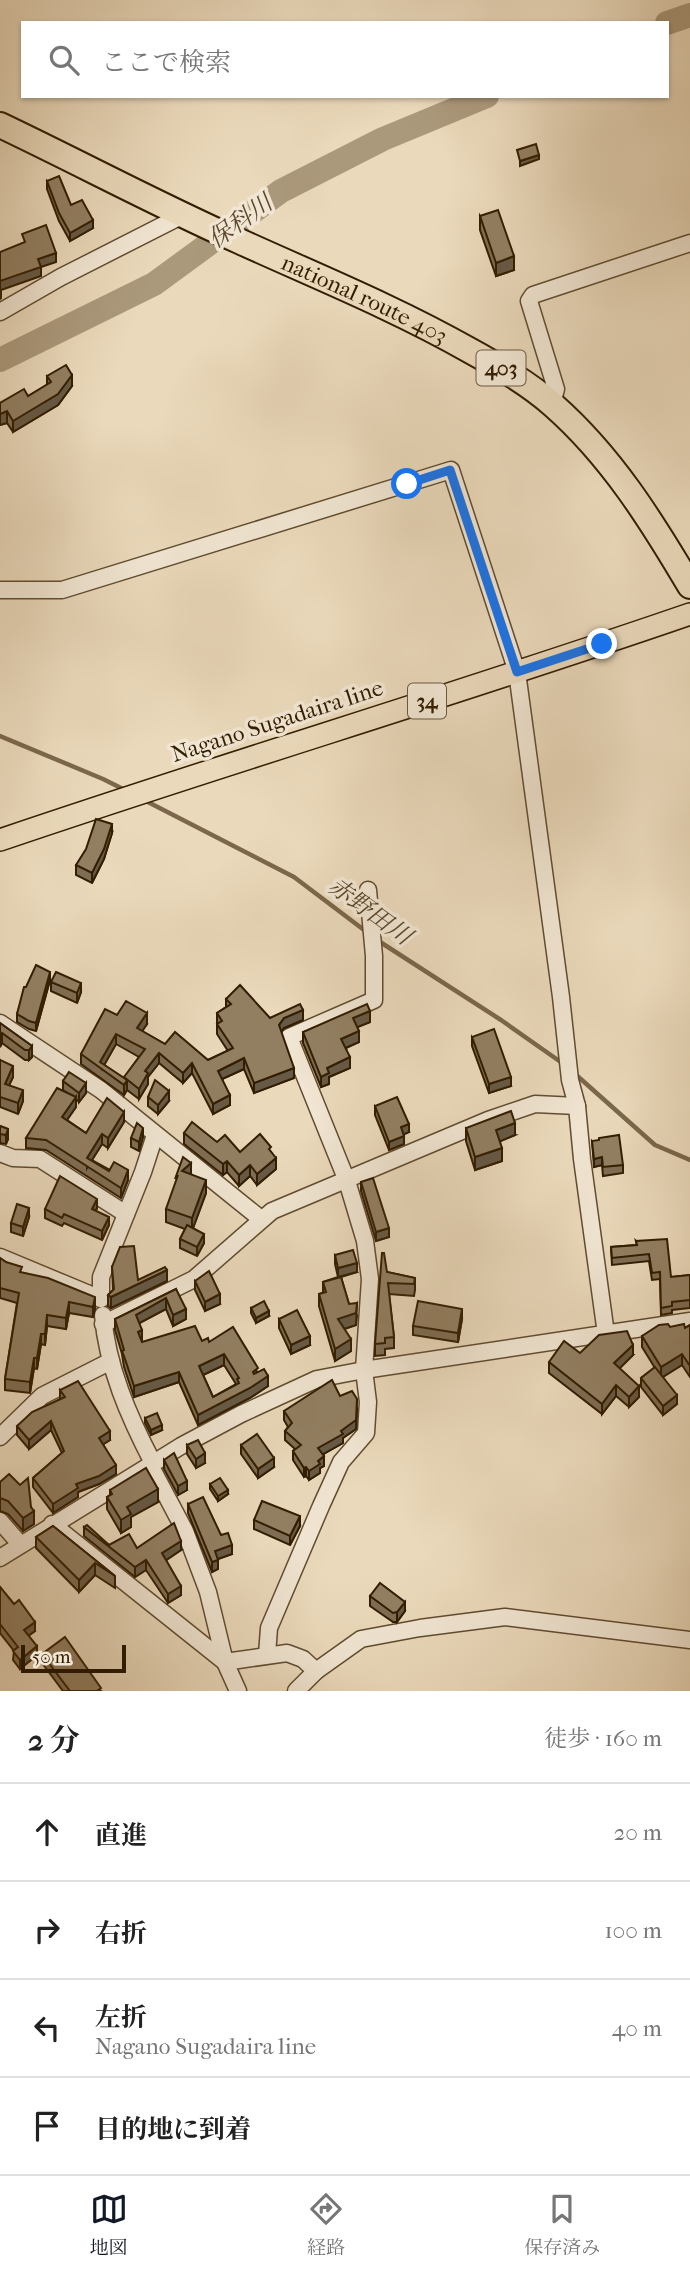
<!DOCTYPE html>
<html lang="ja">
<head>
<meta charset="utf-8">
<style>
	body { margin:0; font-family:"IM FELL French Canon","Noto Serif JP",serif; background:#f2f2f2; color:#222 }
	.scale { position:absolute; left:21px; bottom:18px; width:105px; box-sizing:border-box; padding-left:7px; border:4px solid #321d01; border-top:0; font-size:19px; line-height:24px; white-space:nowrap; color:#321d01; -webkit-text-stroke:5px #f1e6d3; paint-order:stroke }
	.stop { position:absolute; width:21px; height:21px; margin:-16px; border:5px solid #1a73e8; border-radius:50%; background:#fff }
	.stop.end { background:#1a73e8; border-color:#fff; box-shadow:0 2px 7px #0008 }
	.list { margin:0; padding:0; list-style:none }
	h2 { display:flex; justify-content:space-between; align-items:center; height:91px; margin:0; padding:0 28px; font-size:30px }
	h2 small { font-size:23px; font-weight:400; color:#767676 }
	.list li { display:grid; grid-template-columns:46px 1fr auto; gap:21px; align-items:center; box-sizing:border-box; height:98px; padding:0 28px; border-top:2px solid #e0e0e0 }
	.list b { display:block; font-size:26px; white-space:nowrap }
	.list p { margin:0; font-size:23px; white-space:nowrap; color:#767676 }
	.list em { font-size:23px; font-style:normal; color:#767676 }
	.icon { flex:none; width:38px; height:38px; fill:none; stroke:currentColor; stroke-width:2; stroke-linecap:round; stroke-linejoin:round }
	.map { position:relative; flex:none; width:690px; height:1691px; overflow:hidden }
	.search { position:absolute; background:#fff; box-shadow:0 2px 5px #0004; left:21px; right:21px; top:21px; height:77px; display:flex; align-items:center; gap:18px; box-sizing:border-box; padding:0 24px; border-radius:0px; color:#767676; font-size:26px }
	.sheet { height:483px; background:#fff }
	nav { display:flex; justify-content:space-around; align-items:center; box-sizing:border-box; height:98px; border-top:2px solid #e0e0e0; background:#fff; font-size:19px; color:#767676 }
	nav a { display:grid; justify-items:center; gap:4px }
	nav .on { color:#111827 }
	.map>svg:first-child { display:block }
	.lines { fill:none; stroke-linecap:round; stroke-linejoin:round }
	.stream { stroke:#7b674b; stroke-width:4.5 }
	.river { stroke:#ab997c; stroke-width:24 }
	.minor-casing { stroke:#604c30; stroke-width:19 }
	.major-casing { stroke:#321d01; stroke-width:24 }
	.highway-casing { stroke:#321d01; stroke-width:28 }
	.minor { stroke:#f1e6d3; stroke-width:16 }
	.major { stroke:#ead9bb; stroke-width:21 }
	.highway { stroke:#ead9bb; stroke-width:24 }
	.wall { fill:#7e6d54; stroke:#321d01; stroke-width:2; fill-rule:evenodd }
	.shaded-wall { fill:#665945; stroke:#321d01; stroke-width:2 }
	.building { fill:#927f62; stroke:#321d01; stroke-width:2; fill-rule:evenodd }
	.route { stroke:#1a73e8; stroke-width:9 }
	.labels { text-anchor:middle; dominant-baseline:central; stroke-width:7; stroke-linejoin:round; paint-order:stroke }
	.shield { fill:#f1e6d3; stroke:#6b5940; stroke-width:2 }
	.shield-label { font-size:21px; font-weight:bold; fill:#321d01 }
	.street-label { font-size:23px; fill:#321d01; stroke:#f1e6d3 }
	.water-label { font-size:24px; font-style:italic; fill:#5c482c; stroke:#f1e6d3 }
</style>
</head>
<body>
<div class="map">
<svg width="690" height="1691" viewBox="0 0 690 1691">
	<rect width="100%" height="100%" fill="#ead9bb"/>
	<filter id="stains"><feTurbulence type="fractalNoise" baseFrequency=".00286" numOctaves="4"/><feColorMatrix values="0 0 0 0 .2 0 0 0 0 .09 0 0 0 0 .02 0 0 0 .5 -.17"/></filter>
	<radialGradient id="worn" r=".72"><stop offset=".6" stop-color="#630" stop-opacity="0"/><stop offset="1" stop-color="#630" stop-opacity=".3"/></radialGradient>
	<g class="lines">
		<!-- stream -->
		<g class="stream">
			<path d="M 0,736 L 103,779 L 127,791"/>
			<path d="M 144,800 L 294,877 L 368,933"/>
			<path d="M 377,940 L 501,1020 L 565,1065"/>
			<path d="M 574,1073 L 655,1145 L 690,1160"/>
		</g>
		<!-- river -->
		<g class="river">
			<path d="M 667,23 L 690,15"/>
			<path d="M 0,360 L 154,284 L 281,191 L 383,139 L 487,96"/>
		</g>
		<defs>
			<g id="minor">
				<path d="M 0,312 L 61,277 L 183,215"/>
				<path d="M 552,404 L 556,389 L 529,301 L 533,295 L 690,243"/>
				<path d="M 0,590 L 62,590 L 451,470 L 517,672 L 561,997 L 570,1080 L 577,1106 L 582,1159 L 606,1334"/>
				<path d="M 0,1023 L 101,1090 L 261,1219"/>
				<path d="M 0,1153 L 13,1158 L 40,1159 L 126,1214"/>
				<path d="M 0,1257 L 101,1299 L 101,1277 L 143,1172 L 155,1135"/>
				<path d="M 103,1315 C 107,1367 129,1417 153,1463"/>
				<path d="M 103,1324 L 194,1279 L 272,1211 L 488,1120 L 535,1104 L 577,1106"/>
				<path d="M 0,1437 L 42,1396 L 111,1361"/>
				<path d="M 150,1465 L 185,1531 L 208,1592 L 225,1662 L 238,1691"/>
				<path d="M 0,1521 L 20,1544"/>
				<path d="M 52,1524 L 225,1662 L 287,1653 L 303,1659 L 316,1671"/>
				<path d="M 0,1558 L 181,1446 L 241,1414 L 317,1379 L 364,1370 L 690,1321"/>
				<path d="M 267,1655 L 269,1628 L 321,1506 L 341,1462 L 366,1433 L 368,1402 L 364,1370 L 370,1279 L 365,1241 L 347,1181 L 289,1037 L 374,1000 L 374,956 L 368,890"/>
				<path d="M 296,1691 L 316,1671 L 361,1639 L 420,1628 L 505,1617 L 690,1640"/>
			</g>
			<path id="major" d="M 0,840 C 229,762 461,693 690,614"/>
			<g id="highway">
				<path id="s1" d="M 0,125 C 80,163 158,205 239,241 C 316,276 395,308 469,350 C 498,366 528,383 553,405 C 611,456 651,520 690,586"/>
			</g>
		</defs>
		<!-- minor casing -->
		<use href="#minor" class="minor-casing"/>
		<!-- major casing -->
		<use href="#major" class="major-casing"/>
		<!-- highway casing -->
		<use href="#highway" class="highway-casing"/>
		<!-- minor -->
		<use href="#minor" class="minor"/>
		<!-- major -->
		<use href="#major" class="major"/>
		<!-- highway -->
		<use href="#highway" class="highway"/>
	</g>
	<!-- wall -->
	<g class="wall">
		<path d="M 47,181 L 71,205 L 93,228 L 70,241 L 59,221 L 47,189 Z"/>
		<path d="M 480,216 L 514,270 L 496,276 L 480,230 Z"/>
		<path d="M 47,376 L 72,386 L 58,405 L 13,432 L 7,423 L 0,425 L 0,403 L 28,396 L 47,385 Z"/>
		<path d="M 112,833 L 104,859 L 92,883 L 76,875 L 76,865 Z"/>
		<path d="M 50,980 L 36,1031 L 29,1029 L 17,1022 L 17,1014 L 26,987 Z"/>
		<path d="M 51,982 L 81,992 L 77,1003 L 51,991 Z"/>
		<path d="M 226,999 L 270,1018 L 303,1020 L 284,1028 L 281,1032 L 294,1078 L 254,1093 L 244,1069 L 222,1079 L 230,1105 L 213,1114 L 192,1073 L 183,1083 L 159,1063 L 148,1077 L 148,1084 L 139,1099 L 127,1090 L 124,1095 L 81,1064 L 81,1054 L 117,1015 L 147,1024 L 142,1031 L 165,1044 L 208,1060 L 228,1051 L 217,1034 L 217,1013 L 226,1007 ZM 116,1044 L 139,1057 L 124,1078 L 104,1065 Z"/>
		<path d="M 370,1022 L 357,1027 L 359,1042 L 346,1048 L 350,1068 L 329,1077 L 329,1084 L 321,1087 L 303,1043 L 303,1032 Z"/>
		<path d="M 0,1023 L 32,1046 L 32,1057 L 29,1060 L 25,1060 L 2,1043 L 0,1047 Z"/>
		<path d="M 472,1037 L 511,1086 L 489,1093 L 472,1046 Z"/>
		<path d="M 0,1060 L 13,1077 L 9,1085 L 23,1101 L 18,1114 L 0,1107 Z"/>
		<path d="M 63,1081 L 86,1093 L 79,1102 L 76,1099 L 76,1107 L 67,1120 L 86,1133 L 124,1122 L 108,1148 L 102,1144 L 92,1160 L 128,1180 L 121,1198 L 46,1150 L 26,1148 L 26,1138 L 66,1092 L 63,1090 Z"/>
		<path d="M 148,1097 L 169,1101 L 158,1114 L 148,1106 Z"/>
		<path d="M 375,1106 L 409,1132 L 404,1134 L 404,1144 L 389,1150 L 375,1115 Z"/>
		<path d="M 0,1126 L 8,1129 L 8,1139 L 6,1144 L 0,1143 Z"/>
		<path d="M 466,1128 L 515,1135 L 500,1141 L 502,1161 L 475,1170 L 466,1141 Z"/>
		<path d="M 184,1133 L 217,1142 L 240,1152 L 271,1152 L 276,1169 L 257,1185 L 250,1176 L 239,1186 L 227,1172 L 223,1175 L 184,1144 Z"/>
		<path d="M 143,1137 L 139,1151 L 131,1147 L 131,1138 Z"/>
		<path d="M 592,1141 L 623,1165 L 623,1173 L 603,1176 L 602,1165 L 594,1167 Z"/>
		<path d="M 191,1175 L 206,1193 L 193,1228 L 204,1243 L 197,1256 L 180,1248 L 180,1239 L 185,1229 L 166,1222 L 166,1209 Z"/>
		<path d="M 361,1182 L 389,1237 L 376,1241 L 361,1191 Z"/>
		<path d="M 97,1208 L 96,1211 L 109,1225 L 102,1240 L 64,1223 L 62,1226 L 45,1218 L 45,1209 Z"/>
		<path d="M 29,1217 L 23,1236 L 11,1232 L 11,1223 Z"/>
		<path d="M 636,1241 L 671,1277 L 690,1275 L 690,1308 L 672,1310 L 672,1313 L 661,1315 L 660,1279 L 652,1280 L 649,1261 L 612,1265 L 611,1247 L 637,1245 Z"/>
		<path d="M 335,1255 L 357,1272 L 341,1277 L 349,1304 L 357,1315 L 356,1325 L 344,1329 L 351,1351 L 335,1361 L 319,1306 L 319,1294 L 323,1293 L 323,1282 L 338,1277 L 335,1264 Z"/>
		<path d="M 0,1258 L 22,1273 L 95,1308 L 93,1317 L 69,1313 L 66,1329 L 47,1326 L 45,1345 L 41,1344 L 37,1369 L 34,1368 L 30,1393 L 5,1390 L 5,1379 L 17,1303 L 0,1298 Z"/>
		<path d="M 112,1267 L 138,1280 L 167,1281 L 111,1308 L 108,1306 L 108,1295 L 113,1290 Z"/>
		<path d="M 387,1272 L 415,1278 L 415,1290 L 414,1296 L 389,1294 L 394,1337 L 394,1348 L 385,1349 L 385,1355 L 375,1356 L 375,1344 Z"/>
		<path d="M 195,1281 L 220,1304 L 205,1311 L 195,1290 Z"/>
		<path d="M 176,1289 L 186,1319 L 173,1326 L 166,1309 L 139,1323 L 142,1342 L 202,1341 L 209,1342 L 258,1372 L 268,1386 L 250,1398 L 198,1425 L 179,1382 L 134,1397 L 124,1367 L 122,1354 L 115,1330 L 115,1319 ZM 224,1365 L 236,1384 L 213,1397 L 203,1375 Z"/>
		<path d="M 251,1308 L 269,1316 L 256,1323 L 251,1313 Z"/>
		<path d="M 279,1319 L 310,1345 L 291,1354 L 279,1328 Z"/>
		<path d="M 462,1319 L 458,1342 L 413,1335 L 413,1326 Z"/>
		<path d="M 690,1325 L 690,1377 L 682,1365 L 663,1377 L 677,1404 L 663,1415 L 641,1387 L 641,1378 L 655,1368 L 642,1347 L 642,1336 L 670,1327 L 685,1328 Z"/>
		<path d="M 580,1353 L 633,1355 L 619,1368 L 639,1397 L 629,1407 L 616,1396 L 602,1414 L 549,1373 L 549,1362 Z"/>
		<path d="M 60,1390 L 110,1440 L 103,1444 L 116,1474 L 99,1484 L 78,1492 L 78,1497 L 53,1513 L 33,1487 L 33,1478 L 62,1453 L 51,1430 L 29,1449 L 17,1435 L 17,1426 L 60,1399 Z"/>
		<path d="M 340,1396 L 357,1408 L 356,1429 L 343,1438 L 343,1443 L 323,1454 L 324,1466 L 320,1468 L 320,1473 L 309,1480 L 306,1476 L 304,1477 L 293,1460 L 293,1451 L 295,1449 L 285,1440 L 285,1431 L 288,1427 L 284,1420 L 284,1411 Z"/>
		<path d="M 145,1418 L 162,1430 L 151,1435 L 145,1423 Z"/>
		<path d="M 187,1445 L 205,1463 L 196,1468 L 187,1454 Z"/>
		<path d="M 241,1445 L 274,1467 L 258,1478 L 241,1454 Z"/>
		<path d="M 164,1460 L 187,1490 L 178,1495 L 164,1469 Z"/>
		<path d="M 0,1482 L 31,1507 L 34,1524 L 23,1531 L 8,1514 L 0,1511 Z"/>
		<path d="M 210,1484 L 228,1494 L 218,1501 L 210,1489 Z"/>
		<path d="M 110,1490 L 158,1502 L 131,1517 L 131,1527 L 121,1533 L 107,1509 L 107,1497 L 110,1495 Z"/>
		<path d="M 188,1504 L 221,1535 L 232,1554 L 218,1559 L 218,1569 L 212,1572 L 188,1513 Z"/>
		<path d="M 254,1520 L 300,1526 L 290,1545 L 254,1529 Z"/>
		<path d="M 53,1526 L 115,1576 L 115,1588 L 95,1575 L 79,1592 L 36,1548 L 36,1537 Z"/>
		<path d="M 84,1527 L 109,1545 L 137,1548 L 181,1550 L 166,1560 L 181,1595 L 168,1603 L 146,1570 L 135,1577 L 84,1536 Z"/>
		<path d="M 0,1587 L 35,1631 L 28,1636 L 37,1655 L 20,1669 L 13,1660 L 14,1651 L 0,1633 Z"/>
		<path d="M 370,1596 L 405,1611 L 397,1622 L 393,1622 L 370,1606 Z"/>
		<path d="M 42,1654 L 101,1691 L 63,1691 L 42,1663 Z"/>
	</g>
	<!-- shaded-wall -->
	<g class="shaded-wall">
		<path d="M 539,155 L 539,159 L 520,166 L 520,161 Z"/>
		<path d="M 93,220 L 93,228 L 70,241 L 70,233 Z"/>
		<path d="M 56,253 L 56,262 L 41,267 L 41,276 L 1,290 L 1,298 L 0,299 L 0,281 L 38,259 Z"/>
		<path d="M 514,256 L 514,270 L 496,276 L 496,263 Z"/>
		<path d="M 72,375 L 72,386 L 58,405 L 13,432 L 13,421 Z"/>
		<path d="M 7,411 L 7,423 L 0,425 L 0,414 Z"/>
		<path d="M 112,824 L 112,833 L 104,859 L 92,883 L 92,873 Z"/>
		<path d="M 50,972 L 50,980 L 36,1031 L 36,1023 Z"/>
		<path d="M 81,983 L 81,992 L 77,1003 L 77,993 Z"/>
		<path d="M 303,1010 L 303,1020 L 284,1028 L 279,1035 L 279,1025 L 284,1018 Z"/>
		<path d="M 370,1011 L 370,1022 L 353,1029 L 353,1018 Z"/>
		<path d="M 147,1013 L 147,1024 L 137,1039 L 137,1028 Z"/>
		<path d="M 359,1031 L 359,1042 L 341,1050 L 341,1039 Z"/>
		<path d="M 2,1033 L 2,1043 L 0,1047 L 0,1036 Z"/>
		<path d="M 116,1034 L 116,1044 L 102,1069 L 100,1062 Z"/>
		<path d="M 32,1046 L 32,1057 L 29,1060 L 29,1050 Z"/>
		<path d="M 159,1053 L 159,1063 L 148,1077 L 148,1084 L 139,1099 L 139,1089 L 145,1071 Z"/>
		<path d="M 350,1057 L 350,1068 L 329,1077 L 329,1084 L 321,1087 L 321,1077 L 327,1068 Z"/>
		<path d="M 244,1058 L 244,1069 L 218,1081 L 218,1071 Z"/>
		<path d="M 192,1063 L 192,1073 L 183,1083 L 183,1073 Z"/>
		<path d="M 13,1066 L 13,1077 L 5,1094 L 5,1084 Z"/>
		<path d="M 294,1068 L 294,1078 L 254,1093 L 254,1083 Z"/>
		<path d="M 511,1077 L 511,1086 L 489,1093 L 489,1084 Z"/>
		<path d="M 127,1080 L 127,1090 L 124,1095 L 124,1085 Z"/>
		<path d="M 86,1083 L 86,1093 L 79,1102 L 79,1093 Z"/>
		<path d="M 23,1090 L 23,1101 L 18,1114 L 18,1103 Z"/>
		<path d="M 169,1091 L 169,1101 L 158,1114 L 158,1105 Z"/>
		<path d="M 230,1095 L 230,1105 L 213,1114 L 213,1104 Z"/>
		<path d="M 76,1097 L 76,1107 L 62,1127 L 62,1117 Z"/>
		<path d="M 124,1112 L 124,1122 L 108,1148 L 108,1138 Z"/>
		<path d="M 515,1123 L 515,1135 L 496,1143 L 496,1130 Z"/>
		<path d="M 409,1124 L 409,1132 L 401,1136 L 401,1127 Z"/>
		<path d="M 143,1128 L 143,1137 L 139,1151 L 139,1142 Z"/>
		<path d="M 8,1129 L 8,1139 L 6,1144 L 6,1135 Z"/>
		<path d="M 102,1134 L 102,1144 L 87,1168 L 87,1158 Z"/>
		<path d="M 404,1136 L 404,1144 L 389,1150 L 389,1142 Z"/>
		<path d="M 502,1148 L 502,1161 L 475,1170 L 475,1157 Z"/>
		<path d="M 602,1157 L 602,1165 L 594,1167 L 594,1159 Z"/>
		<path d="M 276,1158 L 276,1169 L 257,1185 L 257,1174 Z"/>
		<path d="M 227,1161 L 227,1172 L 223,1175 L 223,1164 Z"/>
		<path d="M 191,1163 L 191,1176 L 182,1171 Z"/>
		<path d="M 250,1165 L 250,1176 L 239,1186 L 239,1175 Z"/>
		<path d="M 128,1170 L 128,1180 L 121,1198 L 121,1188 Z"/>
		<path d="M 206,1180 L 206,1193 L 192,1231 L 192,1218 Z"/>
		<path d="M 97,1199 L 97,1208 L 92,1218 L 92,1209 Z"/>
		<path d="M 29,1208 L 29,1217 L 23,1236 L 23,1227 Z"/>
		<path d="M 109,1217 L 109,1225 L 102,1240 L 102,1231 Z"/>
		<path d="M 389,1228 L 389,1237 L 376,1241 L 376,1232 Z"/>
		<path d="M 204,1234 L 204,1243 L 197,1256 L 197,1247 Z"/>
		<path d="M 357,1263 L 357,1272 L 338,1277 L 338,1268 Z"/>
		<path d="M 167,1270 L 167,1281 L 111,1308 L 111,1297 Z"/>
		<path d="M 220,1294 L 220,1304 L 205,1311 L 205,1302 Z"/>
		<path d="M 95,1297 L 95,1308 L 93,1317 L 93,1307 Z"/>
		<path d="M 166,1298 L 166,1309 L 136,1325 L 136,1315 Z"/>
		<path d="M 69,1302 L 69,1313 L 66,1329 L 66,1318 Z"/>
		<path d="M 357,1303 L 356,1325 L 338,1331 L 338,1319 Z"/>
		<path d="M 186,1309 L 186,1319 L 173,1326 L 173,1315 Z"/>
		<path d="M 462,1309 L 462,1319 L 458,1342 L 458,1333 Z"/>
		<path d="M 269,1311 L 269,1316 L 256,1323 L 256,1318 Z"/>
		<path d="M 47,1315 L 47,1326 L 45,1345 L 45,1334 Z"/>
		<path d="M 142,1330 L 142,1340 L 138,1342 L 138,1332 Z"/>
		<path d="M 41,1334 L 41,1344 L 37,1369 L 37,1358 Z"/>
		<path d="M 310,1336 L 310,1345 L 291,1354 L 291,1345 Z"/>
		<path d="M 351,1339 L 351,1351 L 335,1361 L 335,1349 Z"/>
		<path d="M 633,1345 L 633,1355 L 614,1374 L 614,1363 Z"/>
		<path d="M 224,1354 L 224,1365 L 199,1377 L 199,1366 Z"/>
		<path d="M 682,1354 L 682,1365 L 661,1378 L 661,1367 Z"/>
		<path d="M 34,1358 L 34,1368 L 30,1393 L 30,1382 Z"/>
		<path d="M 179,1372 L 179,1382 L 134,1397 L 134,1386 Z"/>
		<path d="M 268,1376 L 268,1386 L 250,1398 L 198,1425 L 198,1415 Z"/>
		<path d="M 616,1385 L 616,1396 L 602,1414 L 602,1404 Z"/>
		<path d="M 639,1386 L 639,1397 L 629,1407 L 629,1397 Z"/>
		<path d="M 677,1395 L 677,1404 L 663,1415 L 663,1406 Z"/>
		<path d="M 357,1399 L 356,1429 L 343,1438 L 343,1443 L 318,1457 L 318,1448 L 341,1431 Z"/>
		<path d="M 51,1421 L 51,1430 L 29,1449 L 29,1440 Z"/>
		<path d="M 162,1425 L 162,1430 L 151,1435 L 151,1430 Z"/>
		<path d="M 110,1431 L 110,1440 L 99,1447 L 99,1438 Z"/>
		<path d="M 205,1453 L 205,1463 L 196,1468 L 196,1459 Z"/>
		<path d="M 324,1456 L 324,1466 L 320,1468 L 320,1473 L 309,1480 L 309,1471 L 318,1461 Z"/>
		<path d="M 274,1458 L 274,1467 L 258,1478 L 258,1469 Z"/>
		<path d="M 116,1465 L 116,1474 L 99,1484 L 78,1492 L 78,1497 L 53,1513 L 53,1504 L 76,1484 Z"/>
		<path d="M 306,1467 L 306,1476 L 304,1477 L 304,1468 Z"/>
		<path d="M 187,1481 L 187,1490 L 178,1495 L 178,1486 Z"/>
		<path d="M 158,1489 L 158,1502 L 131,1517 L 131,1527 L 121,1533 L 121,1520 L 127,1507 Z"/>
		<path d="M 228,1490 L 228,1494 L 218,1501 L 218,1496 Z"/>
		<path d="M 34,1511 L 34,1524 L 23,1531 L 23,1518 Z"/>
		<path d="M 300,1516 L 300,1526 L 290,1545 L 290,1536 Z"/>
		<path d="M 181,1541 L 181,1550 L 162,1563 L 162,1553 Z"/>
		<path d="M 232,1545 L 232,1554 L 215,1560 L 215,1551 Z"/>
		<path d="M 146,1560 L 146,1570 L 135,1577 L 135,1567 Z"/>
		<path d="M 218,1560 L 218,1569 L 212,1572 L 212,1562 Z"/>
		<path d="M 95,1563 L 95,1575 L 79,1592 L 79,1580 Z"/>
		<path d="M 181,1586 L 181,1595 L 168,1603 L 168,1594 Z"/>
		<path d="M 405,1602 L 405,1611 L 397,1622 L 397,1612 Z"/>
		<path d="M 35,1622 L 35,1631 L 24,1639 L 24,1630 Z"/>
		<path d="M 37,1646 L 37,1655 L 20,1669 L 20,1660 Z"/>
	</g>
	<!-- building -->
	<g class="building">
		<path d="M 536,144 L 539,155 L 520,161 L 517,150 Z"/>
		<path d="M 59,176 L 71,205 L 82,200 L 93,220 L 70,233 L 59,213 L 47,181 Z"/>
		<path d="M 498,210 L 514,256 L 496,263 L 480,216 Z"/>
		<path d="M 46,225 L 56,253 L 38,259 L 41,267 L 0,281 L 0,252 L 25,242 L 22,234 Z"/>
		<path d="M 66,365 L 72,375 L 58,394 L 13,421 L 7,411 L 0,414 L 0,403 L 24,389 L 28,396 L 51,382 L 47,376 Z"/>
		<path d="M 96,819 L 112,824 L 104,849 L 92,873 L 76,865 L 86,849 Z"/>
		<path d="M 36,965 L 50,972 L 36,1023 L 29,1021 L 17,1014 L 24,987 L 26,987 Z"/>
		<path d="M 56,972 L 81,983 L 77,993 L 51,982 Z"/>
		<path d="M 240,985 L 270,1018 L 300,1004 L 303,1010 L 284,1018 L 279,1025 L 294,1068 L 254,1083 L 244,1058 L 218,1071 L 230,1095 L 213,1104 L 192,1063 L 183,1073 L 159,1053 L 145,1071 L 148,1073 L 139,1089 L 124,1077 L 145,1049 L 116,1034 L 100,1062 L 127,1080 L 124,1085 L 81,1054 L 105,1009 L 117,1015 L 126,1001 L 147,1013 L 137,1028 L 165,1044 L 175,1032 L 208,1060 L 233,1048 L 217,1024 L 222,1021 L 217,1013 L 231,1004 L 226,999 Z"/>
		<path d="M 367,1004 L 370,1011 L 353,1018 L 359,1031 L 341,1039 L 350,1057 L 327,1068 L 329,1073 L 321,1077 L 303,1032 Z"/>
		<path d="M 0,1023 L 32,1046 L 29,1050 L 25,1050 L 2,1033 L 0,1036 Z"/>
		<path d="M 494,1029 L 511,1077 L 489,1084 L 472,1037 Z"/>
		<path d="M 0,1060 L 13,1066 L 5,1084 L 23,1090 L 18,1103 L 0,1097 Z"/>
		<path d="M 69,1072 L 86,1083 L 79,1093 L 63,1081 Z"/>
		<path d="M 155,1080 L 169,1091 L 158,1105 L 148,1097 Z"/>
		<path d="M 57,1088 L 76,1097 L 62,1117 L 86,1133 L 107,1098 L 124,1112 L 108,1138 L 102,1134 L 87,1158 L 109,1171 L 114,1162 L 128,1170 L 121,1188 L 46,1140 L 26,1138 Z"/>
		<path d="M 397,1097 L 409,1124 L 401,1127 L 404,1136 L 389,1142 L 375,1106 Z"/>
		<path d="M 511,1111 L 515,1123 L 496,1130 L 502,1148 L 475,1157 L 466,1128 Z"/>
		<path d="M 192,1122 L 217,1142 L 225,1135 L 240,1152 L 260,1134 L 271,1147 L 269,1149 L 276,1158 L 257,1174 L 250,1165 L 239,1175 L 227,1161 L 223,1164 L 184,1133 Z"/>
		<path d="M 137,1123 L 143,1128 L 139,1142 L 131,1138 Z"/>
		<path d="M 0,1126 L 8,1129 L 6,1135 L 0,1134 Z"/>
		<path d="M 619,1135 L 623,1165 L 603,1167 L 602,1157 L 594,1159 L 592,1141 L 599,1140 L 599,1138 Z"/>
		<path d="M 183,1157 L 191,1163 L 182,1171 L 206,1180 L 192,1218 L 166,1209 L 178,1175 L 175,1179 Z"/>
		<path d="M 60,1176 L 97,1199 L 92,1209 L 109,1217 L 102,1231 L 64,1214 L 62,1218 L 45,1209 Z"/>
		<path d="M 373,1178 L 389,1228 L 376,1232 L 361,1182 Z"/>
		<path d="M 17,1204 L 29,1208 L 23,1227 L 11,1223 Z"/>
		<path d="M 187,1225 L 204,1234 L 197,1247 L 180,1239 Z"/>
		<path d="M 667,1239 L 671,1277 L 690,1275 L 690,1300 L 672,1302 L 672,1306 L 661,1308 L 660,1272 L 652,1273 L 649,1254 L 612,1258 L 611,1247 L 637,1245 L 636,1241 Z"/>
		<path d="M 134,1246 L 138,1280 L 165,1267 L 167,1270 L 111,1297 L 108,1295 L 114,1289 L 112,1267 L 120,1247 Z"/>
		<path d="M 353,1250 L 357,1263 L 338,1268 L 335,1255 Z"/>
		<path d="M 382,1253 L 384,1253 L 387,1272 L 415,1278 L 414,1284 L 388,1283 L 394,1337 L 385,1338 L 385,1343 L 375,1344 Z"/>
		<path d="M 0,1258 L 6,1262 L 22,1267 L 20,1272 L 48,1278 L 95,1297 L 93,1307 L 69,1302 L 66,1318 L 47,1315 L 45,1334 L 41,1334 L 37,1358 L 34,1358 L 30,1382 L 5,1379 L 19,1293 L 0,1288 Z"/>
		<path d="M 209,1271 L 220,1294 L 205,1302 L 195,1281 Z"/>
		<path d="M 341,1277 L 349,1304 L 357,1303 L 356,1313 L 338,1319 L 351,1339 L 335,1349 L 319,1294 L 326,1292 L 323,1282 Z"/>
		<path d="M 176,1289 L 186,1309 L 173,1315 L 166,1298 L 136,1315 L 142,1330 L 138,1332 L 142,1342 L 195,1326 L 202,1341 L 208,1338 L 209,1342 L 233,1327 L 258,1368 L 253,1372 L 254,1374 L 264,1369 L 268,1376 L 250,1388 L 198,1415 L 179,1372 L 134,1386 L 124,1356 L 122,1351 L 124,1350 L 115,1319 ZM 224,1354 L 239,1378 L 237,1379 L 239,1383 L 213,1397 L 199,1366 Z"/>
		<path d="M 264,1301 L 269,1311 L 256,1318 L 251,1308 Z"/>
		<path d="M 418,1301 L 462,1309 L 458,1333 L 413,1326 Z"/>
		<path d="M 297,1310 L 310,1336 L 291,1345 L 279,1319 Z"/>
		<path d="M 668,1324 L 670,1327 L 684,1324 L 685,1328 L 690,1325 L 690,1366 L 682,1354 L 661,1367 L 642,1336 L 659,1325 Z"/>
		<path d="M 627,1331 L 633,1345 L 614,1363 L 639,1386 L 629,1397 L 616,1385 L 602,1404 L 549,1362 L 564,1341 L 580,1353 L 599,1335 Z"/>
		<path d="M 655,1367 L 677,1395 L 663,1406 L 641,1378 Z"/>
		<path d="M 332,1380 L 340,1396 L 352,1391 L 357,1399 L 356,1420 L 341,1431 L 343,1434 L 318,1448 L 324,1456 L 318,1461 L 320,1464 L 309,1471 L 306,1467 L 304,1468 L 293,1451 L 301,1445 L 285,1431 L 292,1423 L 284,1411 Z"/>
		<path d="M 78,1381 L 110,1431 L 99,1438 L 116,1465 L 99,1476 L 76,1484 L 78,1488 L 53,1504 L 33,1478 L 64,1451 L 51,1421 L 29,1440 L 17,1426 L 32,1412 L 65,1397 L 60,1390 Z"/>
		<path d="M 157,1413 L 162,1425 L 151,1430 L 145,1418 Z"/>
		<path d="M 257,1434 L 274,1458 L 258,1469 L 241,1445 Z"/>
		<path d="M 198,1440 L 205,1453 L 196,1459 L 187,1445 Z"/>
		<path d="M 174,1453 L 187,1481 L 178,1486 L 164,1460 Z"/>
		<path d="M 146,1468 L 158,1489 L 127,1507 L 131,1514 L 121,1520 L 107,1497 L 112,1494 L 110,1490 Z"/>
		<path d="M 9,1474 L 20,1485 L 28,1478 L 31,1507 L 34,1511 L 23,1518 L 8,1501 L 0,1498 L 0,1482 Z"/>
		<path d="M 220,1478 L 228,1490 L 218,1496 L 210,1484 Z"/>
		<path d="M 203,1497 L 221,1535 L 228,1533 L 232,1545 L 215,1551 L 218,1560 L 212,1562 L 188,1504 Z"/>
		<path d="M 262,1501 L 300,1516 L 290,1536 L 254,1520 Z"/>
		<path d="M 174,1523 L 181,1541 L 162,1553 L 181,1586 L 168,1594 L 146,1560 L 135,1567 L 84,1527 L 87,1525 L 109,1545 L 129,1534 L 137,1548 Z"/>
		<path d="M 53,1526 L 115,1576 L 95,1563 L 79,1580 L 36,1537 Z"/>
		<path d="M 380,1583 L 405,1602 L 397,1612 L 393,1613 L 370,1596 Z"/>
		<path d="M 0,1587 L 14,1604 L 19,1600 L 35,1622 L 24,1630 L 37,1646 L 20,1660 L 13,1651 L 18,1647 L 0,1624 Z"/>
		<path d="M 65,1637 L 101,1688 L 97,1691 L 70,1691 L 42,1654 Z"/>
	</g>
	<g class="lines">
		<!-- route -->
		<path class="route" d="M 407,484 L 450,470 L 517,672 L 602,644"/>
	</g>
	<g class="labels">
		<!-- shield labels -->
		<g class="shield">
			<rect x="476.5" y="350.5" width="49" height="35" rx="5"/>
			<rect x="408" y="683.5" width="38" height="35" rx="5"/>
		</g>
		<g class="shield-label">
			<text x="501" y="368">403</text>
			<text x="427" y="701">34</text>
		</g>
		<!-- street labels -->
		<g class="street-label">
			<text stroke="none"><textPath href="#s1" startOffset="404">national route 403</textPath></text>
			<text transform="translate(277 721) rotate(-18)">Nagano Sugadaira line</text>
		</g>
		<!-- water labels -->
		<g class="water-label">
			<text transform="translate(240 221) rotate(-36)">保科川</text>
			<text transform="translate(370 911) rotate(36)">赤野田川</text>
		</g>
	</g>
	<rect width="100%" height="100%" filter="url(#stains)"/>
	<rect width="100%" height="100%" fill="url(#worn)"/>
</svg>
<div class="scale">50 m</div>
<div class="stop" style="left:407px;top:484px"></div>
<div class="stop end" style="left:602px;top:644px"></div>
<div class="search"><svg class="icon" aria-label="search" viewBox="0 0 24 24"><circle cx="10" cy="10" r="6"/><path d="M15 15l6 6"/></svg>ここで検索</div>
</div>
<section class="sheet">
<h2>2 分<small>徒歩 · 160 m</small></h2>
<ul class="list">
<li><svg class="icon" aria-label="ahead" viewBox="0 0 24 24"><path d="M12 20V5M6 11l6-6 6 6"/></svg><div><b>直進</b></div><em>20 m</em></li>
<li><svg class="icon" aria-label="right" viewBox="0 0 24 24"><path d="M7 20v-9h11M14 6l5 5-5 5"/></svg><div><b>右折</b></div><em>100 m</em></li>
<li><svg class="icon" aria-label="left" viewBox="0 0 24 24"><path d="M17 20v-9H6M10 6l-5 5 5 5"/></svg><div><b>左折</b><p>Nagano Sugadaira line</p></div><em>40 m</em></li>
<li><svg class="icon" aria-label="arrive" viewBox="0 0 24 24"><path d="M6 21V4h12l-3 4 3 4H6"/></svg><div><b>目的地に到着</b></div></li>
</ul>
</section>
<nav>
<a class="on"><svg class="icon" aria-label="map" viewBox="0 0 24 24"><path d="M3 6l6-2 6 2 6-2v14l-6 2-6-2-6 2zM9 4v14M15 6v14"/></svg>地図</a>
<a><svg class="icon" aria-label="directions" viewBox="0 0 24 24"><path d="M12 3l9 9-9 9-9-9zM9 14v-3h6M13 9l2 2-2 2"/></svg>経路</a>
<a><svg class="icon" aria-label="saved" viewBox="0 0 24 24"><path d="M7 4h10v16l-5-4-5 4z"/></svg>保存済み</a>
</nav>
</body>
</html>
